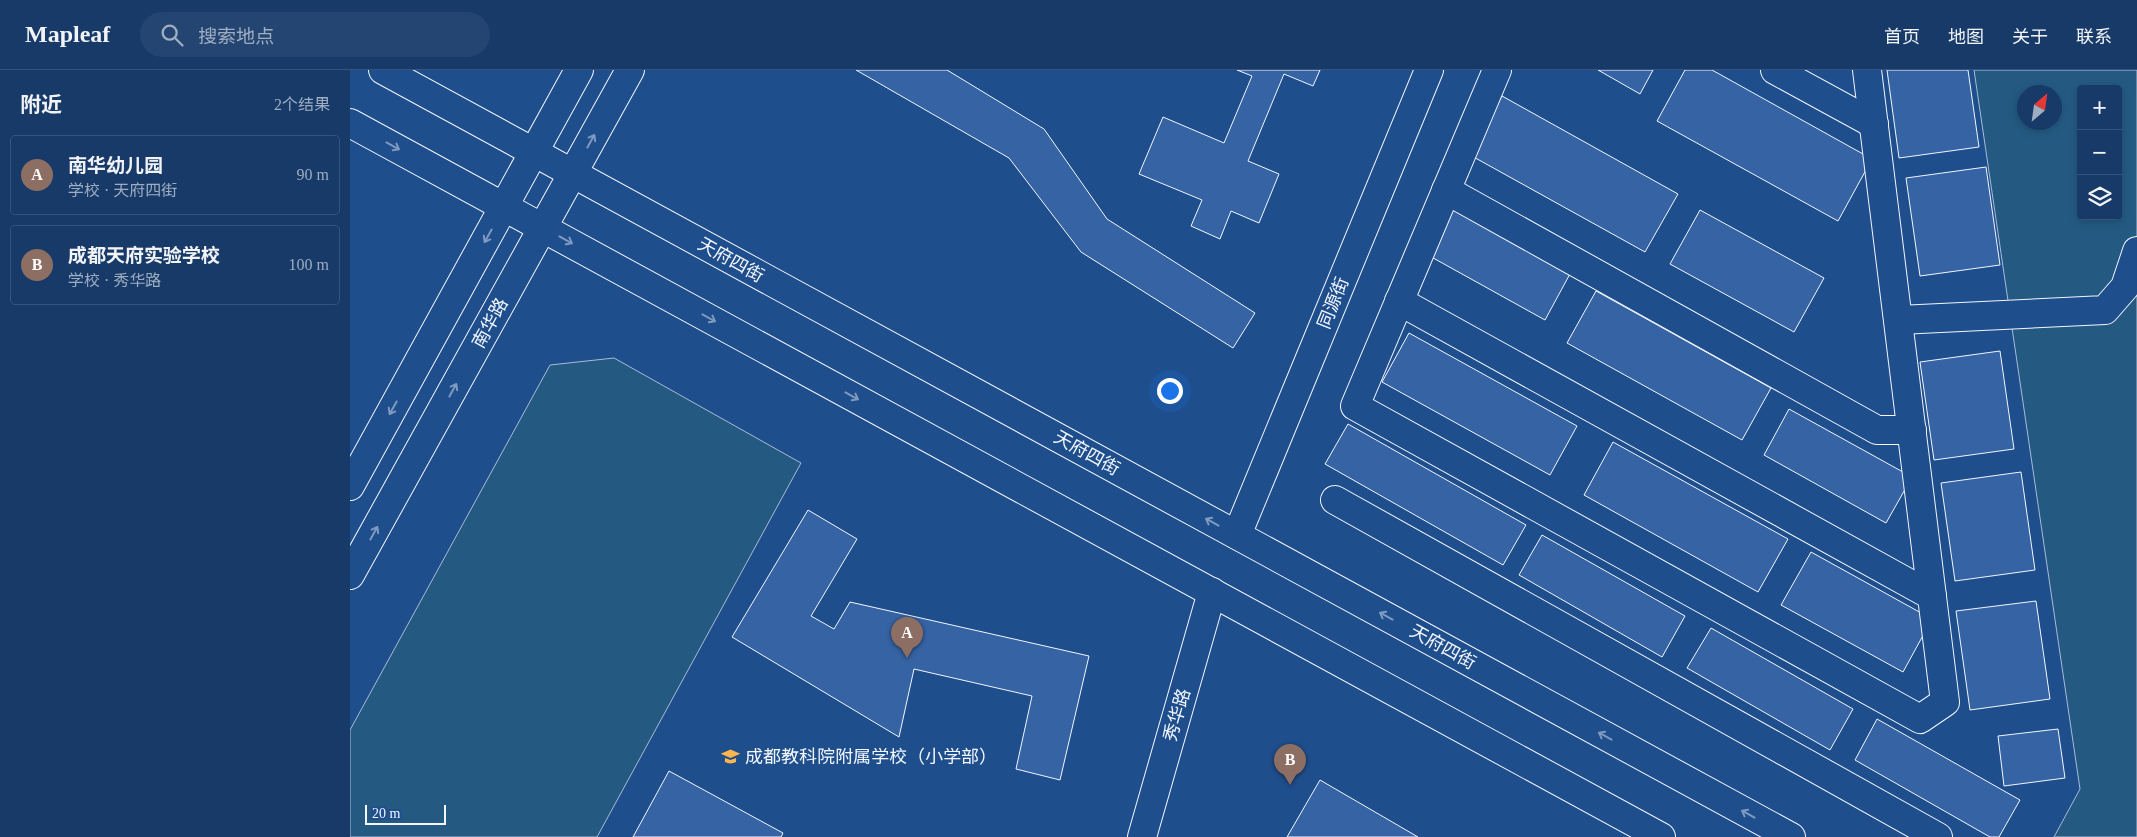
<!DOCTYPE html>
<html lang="zh">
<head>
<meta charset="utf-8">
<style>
	body { margin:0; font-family:"Times New Roman","Noto Sans SC",serif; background:#244571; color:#f1f3f6 }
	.controls { position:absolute; right:15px; top:15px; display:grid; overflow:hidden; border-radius:5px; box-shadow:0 2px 8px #0003 }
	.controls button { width:45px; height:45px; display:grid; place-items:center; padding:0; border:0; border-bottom:1px solid #36547d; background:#173a69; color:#f1f3f6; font:25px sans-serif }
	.compass { position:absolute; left:1667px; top:15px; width:45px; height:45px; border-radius:50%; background:#173a69; box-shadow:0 2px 8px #0003; rotate:29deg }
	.scale { position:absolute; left:15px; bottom:12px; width:81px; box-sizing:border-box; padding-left:5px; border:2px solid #f2f6ff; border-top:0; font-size:14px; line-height:18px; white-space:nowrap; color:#f2f6ff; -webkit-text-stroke:4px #1f4e8c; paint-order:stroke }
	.you { position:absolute; left:819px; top:320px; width:18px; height:18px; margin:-12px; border:4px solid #fff; border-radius:50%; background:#1a73e8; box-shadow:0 0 0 8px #1a73e833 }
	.badge { display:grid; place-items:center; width:32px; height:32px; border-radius:50%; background:#ffb74d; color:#fff; font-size:16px; font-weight:700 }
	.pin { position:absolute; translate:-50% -41px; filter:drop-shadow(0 1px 2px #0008) }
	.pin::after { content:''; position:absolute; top:26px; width:18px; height:15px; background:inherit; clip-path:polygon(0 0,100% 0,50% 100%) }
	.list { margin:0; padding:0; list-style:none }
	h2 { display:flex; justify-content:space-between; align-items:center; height:65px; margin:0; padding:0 20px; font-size:21px }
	h2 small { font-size:16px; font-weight:400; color:#9eadc0 }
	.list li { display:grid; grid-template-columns:32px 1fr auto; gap:15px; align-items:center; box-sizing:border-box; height:80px; margin:0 10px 10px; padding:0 10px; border:1px solid #36547d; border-radius:5px }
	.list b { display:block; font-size:19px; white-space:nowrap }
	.list p { margin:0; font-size:16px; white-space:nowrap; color:#9eadc0 }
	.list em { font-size:16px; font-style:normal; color:#9eadc0 }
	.icon { flex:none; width:28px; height:28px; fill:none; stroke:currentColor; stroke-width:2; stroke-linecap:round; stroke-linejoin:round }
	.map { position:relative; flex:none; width:1787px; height:767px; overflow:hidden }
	header { display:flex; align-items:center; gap:30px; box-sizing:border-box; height:70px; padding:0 25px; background:#173a69; border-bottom:1px solid #36547d }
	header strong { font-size:24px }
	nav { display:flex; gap:28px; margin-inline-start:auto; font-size:18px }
	.search { width:350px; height:45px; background:#244571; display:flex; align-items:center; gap:12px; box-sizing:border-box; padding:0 18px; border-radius:28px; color:#9eadc0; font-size:19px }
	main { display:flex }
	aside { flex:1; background:#173a69 }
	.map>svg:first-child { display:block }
	.green { fill:#245a82; stroke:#a8bbd7; fill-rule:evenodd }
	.building { fill:#3563a3; stroke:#f2f6ff }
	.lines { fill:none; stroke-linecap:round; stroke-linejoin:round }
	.minor-casing { stroke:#f2f6ff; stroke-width:30 }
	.major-casing { stroke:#f2f6ff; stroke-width:30 }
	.minor { stroke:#1f4e8c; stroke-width:28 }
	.major { stroke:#1f4e8c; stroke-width:28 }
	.oneway { stroke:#7e9ac0 }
	.labels { text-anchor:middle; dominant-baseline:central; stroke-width:4; stroke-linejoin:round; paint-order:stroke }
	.street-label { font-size:18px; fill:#f2f6ff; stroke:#1f4e8c }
	.poi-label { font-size:18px; fill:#f2f6ff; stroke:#1f4e8c; text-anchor:start }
</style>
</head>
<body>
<header>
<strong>Mapleaf</strong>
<div class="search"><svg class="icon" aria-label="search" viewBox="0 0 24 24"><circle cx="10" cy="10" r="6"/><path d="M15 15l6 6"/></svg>搜索地点</div>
<nav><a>首页</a><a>地图</a><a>关于</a><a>联系</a></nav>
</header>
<main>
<aside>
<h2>附近<small>2个结果</small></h2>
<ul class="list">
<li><span class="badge" style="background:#8d6e63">A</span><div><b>南华幼儿园</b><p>学校 · 天府四街</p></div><em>90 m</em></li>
<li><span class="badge" style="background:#8d6e63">B</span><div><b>成都天府实验学校</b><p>学校 · 秀华路</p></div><em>100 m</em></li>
</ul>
</aside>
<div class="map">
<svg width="1787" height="767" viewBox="0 0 1787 767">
	<rect width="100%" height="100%" fill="#1f4e8c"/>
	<!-- green -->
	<g class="green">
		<path d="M 1624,0 L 1787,0 L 1787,767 L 1704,767 L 1730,719 ZM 1731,19 L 1768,19 L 1768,146 L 1731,146 ZM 1674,22 L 1704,22 L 1704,52 L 1674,52 Z"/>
		<path d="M 264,288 L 451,393 L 247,767 L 0,767 L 0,660 L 200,295 Z"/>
	</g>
	<!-- building -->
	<g class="building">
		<path d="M 506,0 L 597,0 L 694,59 L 757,149 L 905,243 L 883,278 L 731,182 L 659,88 Z"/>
		<path d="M 887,0 L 970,0 L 963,16 L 934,4 L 898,91 L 929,104 L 909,153 L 881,141 L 870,169 L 841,156 L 852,130 L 789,104 L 813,47 L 874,73 L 902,6 Z"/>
		<path d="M 1248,0 L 1303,0 L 1290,24 Z"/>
		<path d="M 1335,0 L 1362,0 L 1522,89 L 1488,151 L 1307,51 Z"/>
		<path d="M 1537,0 L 1618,0 L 1629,77 L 1549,88 Z"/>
		<path d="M 1152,26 L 1328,124 L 1295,182 L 1120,85 Z"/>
		<path d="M 1636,97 L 1650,195 L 1570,206 L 1556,108 Z"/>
		<path d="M 1102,136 L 1221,202 L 1195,250 L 1076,184 Z"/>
		<path d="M 1350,140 L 1474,208 L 1444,262 L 1320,194 Z"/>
		<path d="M 1246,221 L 1421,318 L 1392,370 L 1217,273 Z"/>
		<path d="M 1059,263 L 1227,356 L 1200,405 L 1032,312 Z"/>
		<path d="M 1650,281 L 1664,379 L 1584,390 L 1570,292 Z"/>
		<path d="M 1439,339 L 1562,407 L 1536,453 L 1414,385 Z"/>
		<path d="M 998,354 L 1176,455 L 1153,495 L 975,394 Z"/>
		<path d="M 1263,372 L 1438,469 L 1408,522 L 1234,425 Z"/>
		<path d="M 1671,402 L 1685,500 L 1605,511 L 1591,413 Z"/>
		<path d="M 458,440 L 507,469 L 461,546 L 484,559 L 500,532 L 739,586 L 710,710 L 666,699 L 682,626 L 564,599 L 549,667 L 382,567 Z"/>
		<path d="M 1192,465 L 1335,546 L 1312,587 L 1169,505 Z"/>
		<path d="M 1461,482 L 1582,549 L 1553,602 L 1431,535 Z"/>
		<path d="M 1686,531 L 1700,629 L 1620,640 L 1606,541 Z"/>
		<path d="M 1361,558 L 1503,639 L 1480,680 L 1337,598 Z"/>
		<path d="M 1527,649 L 1670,730 L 1649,767 L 1640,767 L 1505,690 Z"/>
		<path d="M 1708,659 L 1715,708 L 1654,716 L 1648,666 Z"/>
		<path d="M 319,701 L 433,763 L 431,767 L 283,767 Z"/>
		<path d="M 970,710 L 1068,767 L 937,767 Z"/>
	</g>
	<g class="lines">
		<defs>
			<g id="minor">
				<path d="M 1147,0 L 1005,336 L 1570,649 L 1595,632 L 1517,0"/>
				<path d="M 1425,0 L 1524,54"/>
				<path d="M 1096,120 L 1527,360 L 1562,360"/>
				<path d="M 1049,231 L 1582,526"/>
				<path d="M 1549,250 L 1755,240 L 1775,217 L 1787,181"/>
				<path d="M 985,430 L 1588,767"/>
				<path d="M 887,465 L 1079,0"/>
				<path d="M 792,767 L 862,522"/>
			</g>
			<g id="major">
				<path d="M 33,0 L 1441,767"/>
				<path d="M 0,53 L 1311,767"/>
				<path d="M 0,416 L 229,0"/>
				<path d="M 0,505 L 280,0"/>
			</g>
		</defs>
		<!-- minor casing -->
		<use href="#minor" class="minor-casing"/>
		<!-- major casing -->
		<use href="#major" class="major-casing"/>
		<!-- minor -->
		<use href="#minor" class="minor"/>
		<!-- major -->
		<use href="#major" class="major"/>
	</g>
	<!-- one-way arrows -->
	<defs><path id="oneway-shaft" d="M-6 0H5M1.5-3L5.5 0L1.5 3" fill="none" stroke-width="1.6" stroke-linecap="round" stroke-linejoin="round" transform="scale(1.25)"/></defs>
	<g class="oneway">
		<use href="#oneway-shaft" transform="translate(241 71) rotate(-61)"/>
		<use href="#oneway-shaft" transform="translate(43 76) rotate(29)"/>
		<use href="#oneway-shaft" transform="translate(138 166) rotate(119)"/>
		<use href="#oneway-shaft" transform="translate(216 170) rotate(29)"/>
		<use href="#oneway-shaft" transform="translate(359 248) rotate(29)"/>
		<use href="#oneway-shaft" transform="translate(103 320) rotate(-61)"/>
		<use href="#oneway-shaft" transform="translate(502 326) rotate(29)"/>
		<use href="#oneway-shaft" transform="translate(43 338) rotate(119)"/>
		<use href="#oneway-shaft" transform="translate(862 452) rotate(-151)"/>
		<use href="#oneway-shaft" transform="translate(24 463) rotate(-61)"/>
		<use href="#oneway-shaft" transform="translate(1036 546) rotate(-151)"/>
		<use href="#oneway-shaft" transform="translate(1255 666) rotate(-151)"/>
		<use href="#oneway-shaft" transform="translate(1398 744) rotate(-151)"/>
	</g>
	<!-- icons -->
	<defs>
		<symbol id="school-bare" viewBox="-9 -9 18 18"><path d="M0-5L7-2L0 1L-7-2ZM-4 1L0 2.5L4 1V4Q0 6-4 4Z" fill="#ffb74d" stroke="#1f4e8c" stroke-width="2.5" paint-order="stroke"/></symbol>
	</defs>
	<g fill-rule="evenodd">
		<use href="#school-bare" x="368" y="674" width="25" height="25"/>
	</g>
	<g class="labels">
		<!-- street labels -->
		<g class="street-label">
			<text transform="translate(381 190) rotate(29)">天府四街</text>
			<text transform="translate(983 233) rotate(-68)">同源街</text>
			<text transform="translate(140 253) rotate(-61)">南华路</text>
			<text transform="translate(737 383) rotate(29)">天府四街</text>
			<text transform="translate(1093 577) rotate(29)">天府四街</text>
			<text transform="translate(827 645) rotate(-74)">秀华路</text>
		</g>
		<!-- poi labels -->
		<g class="poi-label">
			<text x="395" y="687">成都教科院附属学校（小学部）</text>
		</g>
	</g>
</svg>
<div class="controls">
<button>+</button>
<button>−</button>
<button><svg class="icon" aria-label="layers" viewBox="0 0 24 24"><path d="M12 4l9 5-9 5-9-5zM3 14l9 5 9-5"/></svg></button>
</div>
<svg class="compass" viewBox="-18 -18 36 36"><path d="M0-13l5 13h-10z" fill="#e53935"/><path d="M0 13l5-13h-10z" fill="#9eadc0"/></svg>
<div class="scale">20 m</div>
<div class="you"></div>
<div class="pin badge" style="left:557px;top:588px;background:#8d6e63">A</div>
<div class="pin badge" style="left:940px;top:715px;background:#8d6e63">B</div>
</div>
</main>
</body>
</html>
